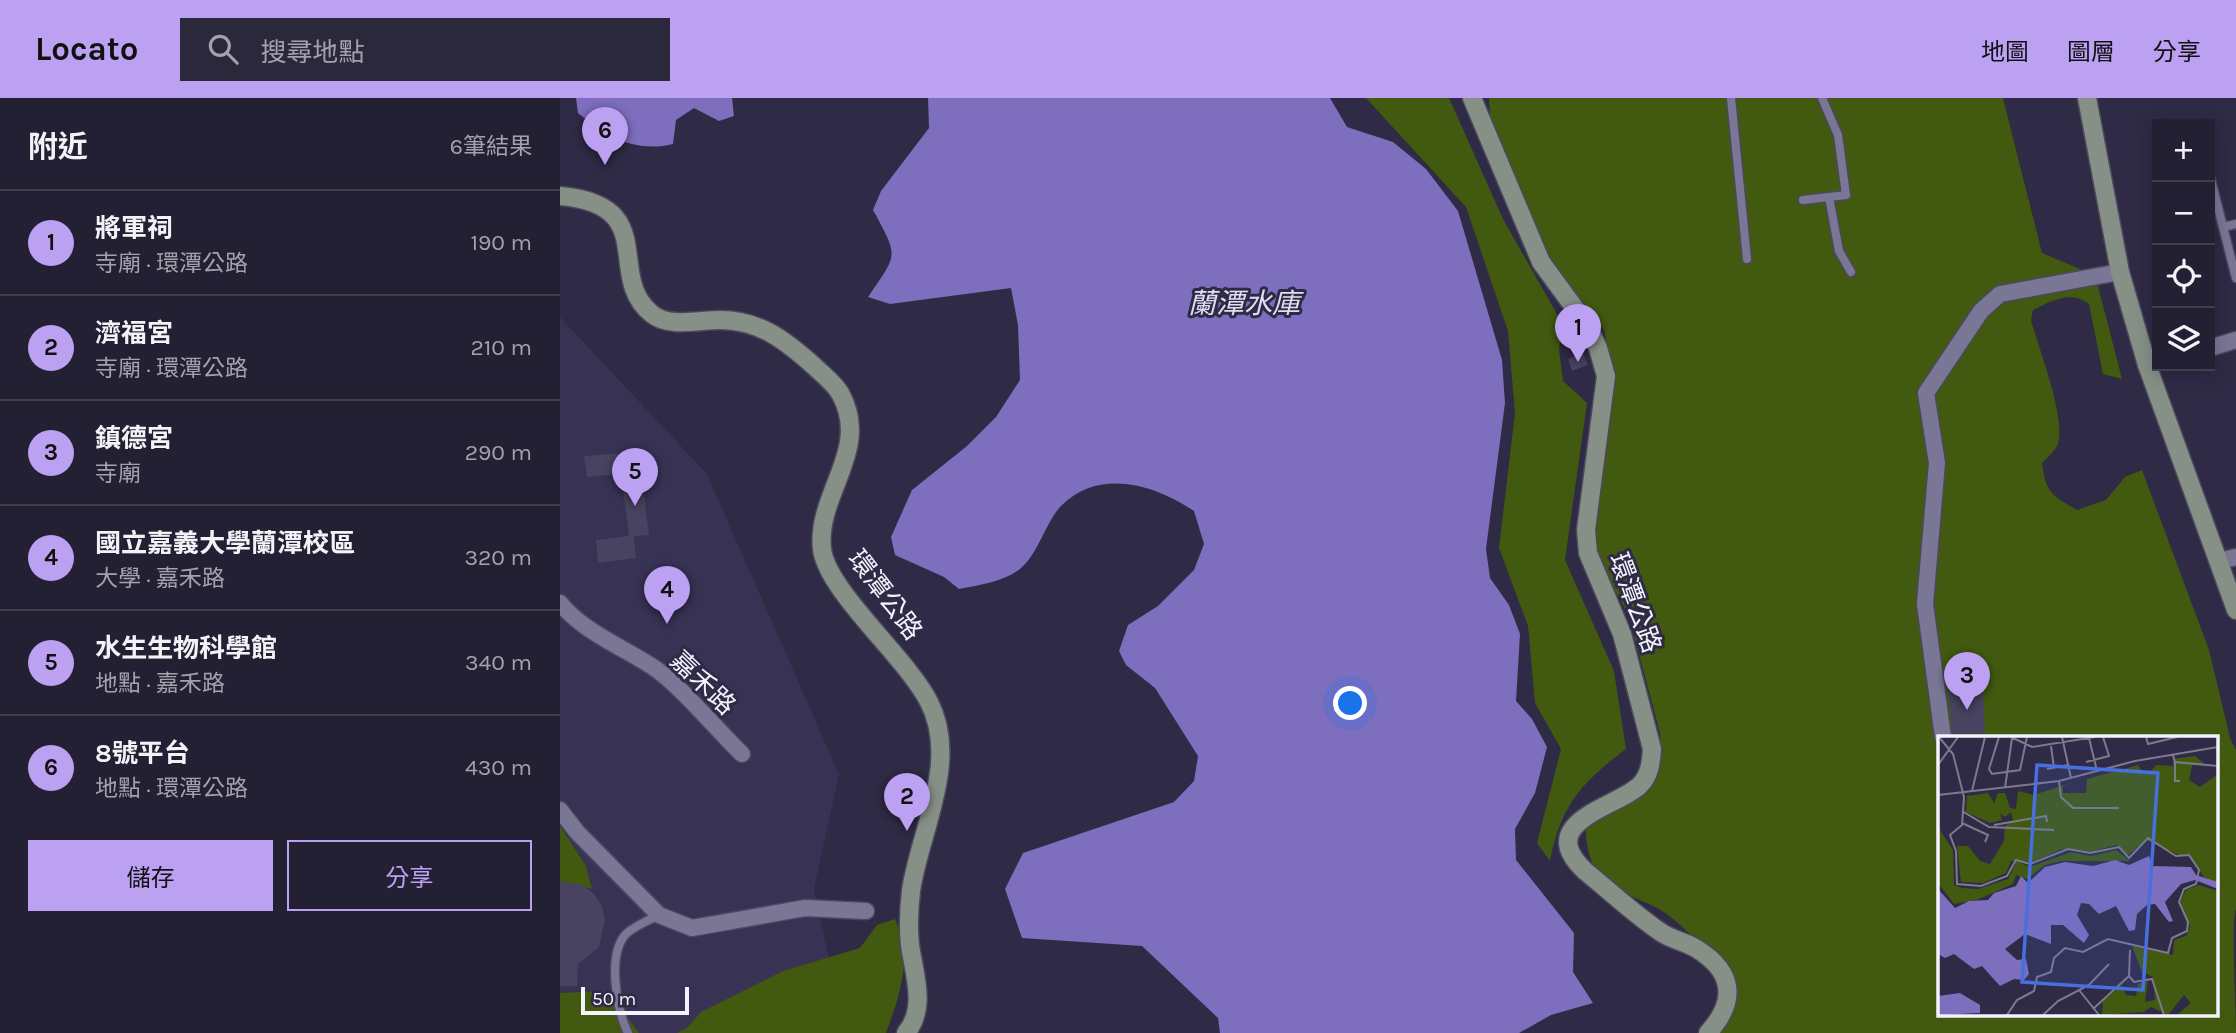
<!DOCTYPE html>
<html lang="zh-TW">
<head>
<meta charset="utf-8">
<style>
	body { margin:0; font-family:Karla,"Noto Sans TC",sans-serif; background:#2b283c; color:#f1f3f6 }
	.controls { position:absolute; right:21px; top:21px; display:grid; overflow:hidden; border-radius:0px; box-shadow:0 4px 18px #0003 }
	.controls button { width:63px; height:63px; display:grid; place-items:center; padding:0; border:0; border-bottom:2px solid #403e4f; background:#232034; color:#f1f3f6; font:35px sans-serif }
	.scale { position:absolute; left:21px; bottom:18px; width:108px; box-sizing:border-box; padding-left:7px; border:4px solid #f3f2fd; border-top:0; font-size:19px; line-height:24px; white-space:nowrap; color:#f3f2fd; -webkit-text-stroke:5px #2f2a45; paint-order:stroke }
	.you { position:absolute; left:791px; top:606px; width:24px; height:24px; margin:-18px; border:5px solid #fff; border-radius:50%; background:#1a73e8; box-shadow:0 0 0 10px #1a73e833 }
	.badge { display:grid; place-items:center; width:46px; height:46px; border-radius:50%; background:#bca0f2; color:#111; font-size:23px; font-weight:700 }
	.pin { position:absolute; translate:-50% -58px; filter:drop-shadow(0 2px 4px #0008) }
	.pin::after { content:''; position:absolute; top:37px; width:24px; height:21px; background:inherit; clip-path:polygon(0 0,100% 0,50% 100%) }
	.list { margin:0; padding:0; list-style:none }
	h2 { display:flex; justify-content:space-between; align-items:center; height:91px; margin:0; padding:0 28px; font-size:30px }
	h2 small { font-size:23px; font-weight:400; color:#a3a3ac }
	.list li { display:grid; grid-template-columns:46px 1fr auto; gap:21px; align-items:center; box-sizing:border-box; height:105px; padding:0 28px; border-top:2px solid #403e4f }
	.list b { display:block; font-size:26px; white-space:nowrap }
	.list p { margin:0; font-size:23px; white-space:nowrap; color:#a3a3ac }
	.list em { font-size:23px; font-style:normal; color:#a3a3ac }
	.actions { display:flex; gap:14px; padding:21px 28px }
	.actions a { flex:1; padding:16px 0; border:2px solid #bca0f2; border-radius:0px; text-align:center; font-size:24px; color:#bca0f2 }
	.actions .main { background:#bca0f2; color:#111 }
	.icon { flex:none; width:38px; height:38px; fill:none; stroke:currentColor; stroke-width:2; stroke-linecap:round; stroke-linejoin:round }
	.map { position:relative; flex:none; width:1676px; height:935px; overflow:hidden }
	header { display:flex; align-items:center; gap:42px; box-sizing:border-box; height:98px; padding:0 35px; background:#bca0f2; color:#111 }
	header strong { font-size:33px }
	nav { display:flex; gap:38px; margin-inline-start:auto; font-size:24px }
	.search { width:490px; height:63px; background:#2b283c; display:flex; align-items:center; gap:18px; box-sizing:border-box; padding:0 24px; border-radius:0px; color:#a3a3ac; font-size:26px }
	main { display:flex }
	aside { flex:1; background:#232034 }
	.map>svg:first-child { display:block }
	.built { fill:#383254 }
	.green { fill:#415a10; fill-rule:evenodd }
	.water { fill:#7d6ebe }
	.building { fill:#474360 }
	.lines { fill:none; stroke-linecap:round; stroke-linejoin:round }
	.lane-casing { stroke:#4c485d; stroke-width:11 }
	.street-casing { stroke:#4c485d; stroke-width:19 }
	.secondary-casing { stroke:#4c485d; stroke-width:21 }
	.lane { stroke:#7a7696; stroke-width:8 }
	.street { stroke:#7a7696; stroke-width:16 }
	.secondary { stroke:#869087; stroke-width:18 }
	.labels { text-anchor:middle; dominant-baseline:central; stroke-width:6; stroke-linejoin:round; paint-order:stroke }
	.street-label { font-size:26px; fill:#f3f2fd; stroke:#2f2a45 }
	.water-label { font-size:28px; font-style:italic; fill:#e0ddf3; stroke:#2f2a45 }
	.inset-road { fill:none; stroke:#7d7a8f; stroke-width:2 }
	.view { fill:#486fdf; fill-opacity:0.15; stroke:#486fdf; stroke-width:3.5 }
	.inset-edge { fill:none; stroke:#f3f2fd; stroke-width:3.5 }
</style>
</head>
<body>
<header>
<strong>Locato</strong>
<div class="search"><svg class="icon" aria-label="search" viewBox="0 0 24 24"><circle cx="10" cy="10" r="6"/><path d="M15 15l6 6"/></svg>搜尋地點</div>
<nav><a>地圖</a><a>圖層</a><a>分享</a></nav>
</header>
<main>
<aside>
<h2>附近<small>6筆結果</small></h2>
<ul class="list">
<li><span class="badge">1</span><div><b>將軍祠</b><p>寺廟 · 環潭公路</p></div><em>190 m</em></li>
<li><span class="badge">2</span><div><b>濟福宮</b><p>寺廟 · 環潭公路</p></div><em>210 m</em></li>
<li><span class="badge">3</span><div><b>鎮德宮</b><p>寺廟</p></div><em>290 m</em></li>
<li><span class="badge">4</span><div><b>國立嘉義大學蘭潭校區</b><p>大學 · 嘉禾路</p></div><em>320 m</em></li>
<li><span class="badge">5</span><div><b>水生生物科學館</b><p>地點 · 嘉禾路</p></div><em>340 m</em></li>
<li><span class="badge">6</span><div><b>8號平台</b><p>地點 · 環潭公路</p></div><em>430 m</em></li>
</ul>
<div class="actions"><a class="main">儲存</a><a>分享</a></div>
</aside>
<div class="map">
<svg width="1676" height="935" viewBox="0 0 1676 935">
	<rect width="100%" height="100%" fill="#2f2a45"/>
	<!-- built -->
	<path class="built" d="M 0,219 L 147,376 L 279,676 L 254,791 L 272,875 L 210,935 L 0,935 Z"/>
	<!-- green -->
	<g class="green">
		<path d="M 806,0 L 889,0 L 943,121 L 1002,225 L 999,252 L 1003,283 L 1027,305 L 1005,462 L 1054,573 L 1066,651 C 1021,685 1001,707 990,763 L 977,745 L 1001,651 L 975,605 L 968,528 L 939,450 L 955,315 L 948,233 L 906,109 Z"/>
		<path d="M 929,0 L 1443,0 L 1482,155 L 1520,171 L 1538,188 L 1562,281 L 1543,276 L 1529,206 C 1510,192 1492,203 1473,212 L 1471,222 C 1478,249 1508,323 1497,348 C 1494,354 1487,360 1482,365 C 1486,396 1492,397 1517,412 L 1546,402 L 1565,379 L 1582,372 L 1649,552 L 1670,640 L 1676,652 L 1676,811 C 1671,819 1676,916 1676,935 L 1146,935 C 1151,927 1159,915 1161,906 C 1166,870 1126,826 1097,810 C 1081,801 1057,795 1044,782 C 1028,766 1025,743 1026,722 L 1090,684 L 1101,656 L 1100,635 L 1069,518 L 1032,452 L 1052,272 L 1044,232 L 982,149 L 930,17 ZM 1380,639 L 1657,639 L 1657,916 L 1380,916 Z"/>
		<path d="M 0,728 L 26,768 L 32,791 L 13,786 L 0,788 Z"/>
		<path d="M 335,821 C 353,862 340,896 326,935 L 117,935 L 127,930 L 141,914 L 223,873 L 300,850 L 317,827 Z"/>
		<path d="M 48,893 L 79,935 L 0,935 L 0,895 Z"/>
	</g>
	<!-- water -->
	<g class="water">
		<path d="M 16,0 L 172,0 L 174,18 L 159,23 L 134,10 L 116,22 L 113,46 C 76,55 46,39 18,15 Z"/>
		<path d="M 368,0 L 770,0 L 787,29 L 833,44 L 866,71 L 898,113 L 942,262 L 945,305 L 926,451 L 930,480 L 949,507 L 960,536 L 956,603 L 972,621 L 987,649 L 975,695 L 955,731 L 956,762 L 1014,835 L 1013,874 L 1033,905 L 991,917 L 959,935 L 660,935 L 658,920 L 582,848 L 462,840 L 445,791 L 463,755 L 614,704 L 634,683 L 638,658 L 595,590 L 566,567 L 559,553 L 568,527 L 598,508 L 634,472 L 644,446 L 634,413 C 596,387 539,369 501,408 C 485,425 479,455 460,471 C 443,484 419,487 399,491 L 384,479 L 335,457 L 331,439 L 352,392 L 407,348 L 436,319 L 460,282 L 458,227 L 451,190 L 330,206 L 308,199 C 338,155 339,160 313,112 L 321,93 L 369,30 Z"/>
	</g>
	<!-- building -->
	<g class="building">
		<path d="M 1023,255 L 1028,267 L 1012,273 L 1008,261 Z"/>
		<path d="M 66,355 L 68,375 L 81,374 L 89,437 L 74,438 L 76,460 L 38,465 L 36,442 L 69,438 L 61,376 L 27,379 L 24,358 Z"/>
		<path d="M 1423,586 L 1425,635 L 1393,637 L 1388,588 Z"/>
		<path d="M 0,783 L 22,787 L 34,796 L 42,808 L 45,821 L 39,849 L 18,866 L 17,888 L 0,888 Z"/>
	</g>
	<g class="lines">
		<defs>
			<g id="lane">
				<path d="M 1171,0 L 1187,161"/>
				<path d="M 1650,78 L 1676,180"/>
				<path d="M 1269,99 L 1279,153 L 1291,174"/>
				<path d="M 1243,102 L 1286,97 L 1278,37 L 1262,0"/>
				<path d="M 1663,129 L 1676,126"/>
				<path d="M 68,935 C 57,912 47,859 65,837 C 72,829 89,822 99,817"/>
			</g>
			<g id="street">
				<path d="M 1650,250 L 1676,242"/>
				<path d="M 1659,463 L 1676,459"/>
				<path d="M 0,505 C 25,535 61,548 93,569 C 120,587 157,632 182,656"/>
				<path d="M 1383,639 L 1365,506 L 1377,365 L 1366,295 L 1421,213 L 1440,196 L 1560,174"/>
				<path d="M 0,712 L 17,734 L 99,817 L 132,830 L 245,810 L 306,813"/>
			</g>
			<g id="secondary">
				<path d="M 912,0 L 981,164 L 1027,227 L 1038,250 L 1046,278 L 1026,432 L 1028,455 L 1062,536 L 1092,651 C 1091,664 1090,677 1080,687 C 1059,709 972,723 1025,773 C 1051,794 1075,817 1102,835 C 1113,842 1126,844 1137,851 C 1174,874 1177,903 1148,935"/>
				<path d="M 1527,0 L 1560,174 L 1587,267 L 1676,512"/>
				<path d="M 0,98 C 102,107 44,178 92,216 C 109,230 139,222 160,222 C 200,222 226,243 254,268 C 262,276 274,285 280,295 C 312,352 256,395 262,451 C 267,493 347,560 369,604 C 400,664 359,735 351,793 C 349,810 348,829 350,847 C 354,876 367,910 346,935"/>
			</g>
		</defs>
		<!-- lane casing -->
		<use href="#lane" class="lane-casing"/>
		<!-- street casing -->
		<use href="#street" class="street-casing"/>
		<!-- secondary casing -->
		<use href="#secondary" class="secondary-casing"/>
		<!-- lane -->
		<use href="#lane" class="lane"/>
		<!-- street -->
		<use href="#street" class="street"/>
		<!-- secondary -->
		<use href="#secondary" class="secondary"/>
	</g>
	<g class="labels">
		<!-- street labels -->
		<g class="street-label">
			<text transform="translate(325 497) rotate(53)">環潭公路</text>
			<text transform="translate(1075 505) rotate(70)">環潭公路</text>
			<text transform="translate(143 585) rotate(44)">嘉禾路</text>
		</g>
		<!-- water labels -->
		<g class="water-label">
			<text x="684" y="205">蘭潭水庫</text>
		</g>
	</g>
	<!-- overview -->
	<g transform="translate(1378 638)">
		<rect width="280" height="280" fill="#2f2a45"/>
		<path d="M 257,20 L 268,29 L 254,29 L 251,44 L 262,51 L 280,38 L 280,148 L 266,141 L 251,119 L 241,119 L 208,104 L 189,120 L 179,109 L 152,116 L 124,113 L 95,126 L 73,125 L 68,137 L 45,147 L 23,146 L 19,110 L 30,110 L 42,125 L 52,128 L 66,105 L 67,90 L 75,84 L 73,76 L 67,81 L 62,77 L 64,84 L 52,87 L 28,76 L 29,60 L 50,57 L 56,67 L 60,57 L 67,57 L 72,72 L 78,73 L 80,55 L 96,59 L 135,46 L 125,50 L 125,57 L 148,57 L 149,43 L 200,29 L 205,37 L 212,36 L 218,29 L 235,30 L 235,23 ZM 0,91 L 15,114 L 16,149 L 24,152 L 40,153 L 70,143 L 79,125 L 92,131 L 133,116 L 153,120 L 178,114 L 192,125 L 123,125 L 107,129 L 89,143 L 78,139 L 75,148 L 39,164 L 16,168 L 0,147 ZM 261,149 L 280,155 L 280,279 L 239,279 L 253,267 L 246,259 L 230,279 L 213,271 L 206,276 L 164,279 L 165,265 L 184,249 L 188,259 L 198,260 L 200,248 L 210,245 L 207,266 L 217,264 L 215,241 L 204,236 L 194,210 L 235,219 L 236,204 L 248,200 L 252,191 L 242,166 L 248,154 Z" fill="#415a10"/>
		<path d="M 211,120 L 214,130 L 253,131 L 258,139 L 280,146 L 280,153 L 257,144 L 243,148 L 227,166 L 235,185 L 231,186 L 217,168 L 209,169 L 199,178 L 197,194 L 191,195 L 178,170 L 161,178 L 151,168 L 143,167 L 139,179 L 151,199 L 146,207 L 125,189 L 113,189 L 113,208 L 87,198 L 67,213 L 79,224 L 88,223 L 91,238 L 86,244 L 76,243 L 62,250 L 44,230 L 36,233 L 16,218 L 7,222 L 0,218 L 0,153 L 17,172 L 31,165 L 50,164 L 56,157 L 78,150 L 83,140 L 90,147 L 107,131 L 127,126 L 155,130 L 177,124 L 191,129 ZM 22,257 L 42,269 L 42,277 L 0,279 L 0,260 Z" fill="#7d6ebe"/>
		<path class="inset-road" d="M 1,1 L 15,18 L 26,61 L 24,89 L 12,99 L 18,115 L 19,148 L 43,150 L 69,140 L 78,124 L 92,128 L 130,113 L 152,117 L 181,111 L 191,122 L 210,102 L 238,120 L 251,119 L 261,134 L 258,148 L 246,153 L 241,166 L 250,186 L 249,195 L 234,202 L 230,217 L 170,203 L 145,216 L 127,212 L 116,222 L 113,236 L 99,241 L 96,255 L 79,264 L 69,279M 61,1 L 51,33 L 54,38 L 82,34 L 89,1M 73,1 L 94,11 L 157,1M 124,1 L 133,42M 208,1 L 210,8 L 239,1M 151,2 L 159,35M 113,10 L 116,32M 235,19 L 237,26 L 280,30M 148,26 L 171,20 L 165,1M 237,26 L 237,45 L 242,45M 0,29 L 20,1M 109,33 L 130,29M 121,45 L 123,61 L 135,72 L 181,72M 67,52 L 74,2M 34,55 L 47,1M 0,59 L 121,45 L 197,25 L 280,11M 24,75 L 51,91 L 116,94M 24,87 L 50,99 L 47,106M 56,89 L 108,80 L 109,86M 191,240 L 196,246 L 214,243 L 226,279M 141,254 L 161,279M 155,273 L 191,240 L 192,214M 105,279 L 120,265 L 151,249 L 171,228"/>
		<path class="view" d="M 99,29 L 220,37 L 205,254 L 84,246 Z"/>
		<rect width="280" height="280" class="inset-edge"/>
	</g>
</svg>
<div class="controls">
<button>+</button>
<button>−</button>
<button><svg class="icon" aria-label="locate" viewBox="0 0 24 24"><circle cx="12" cy="12" r="6"/><path d="M12 2v4M12 18v4M2 12h4M18 12h4"/></svg></button>
<button><svg class="icon" aria-label="layers" viewBox="0 0 24 24"><path d="M12 4l9 5-9 5-9-5zM3 14l9 5 9-5"/></svg></button>
</div>
<div class="scale">50 m</div>
<div class="you"></div>
<div class="pin badge" style="left:1018px;top:264px">1</div>
<div class="pin badge" style="left:347px;top:733px">2</div>
<div class="pin badge" style="left:1407px;top:612px">3</div>
<div class="pin badge" style="left:107px;top:526px">4</div>
<div class="pin badge" style="left:75px;top:408px">5</div>
<div class="pin badge" style="left:45px;top:67px">6</div>
</div>
</main>
</body>
</html>
